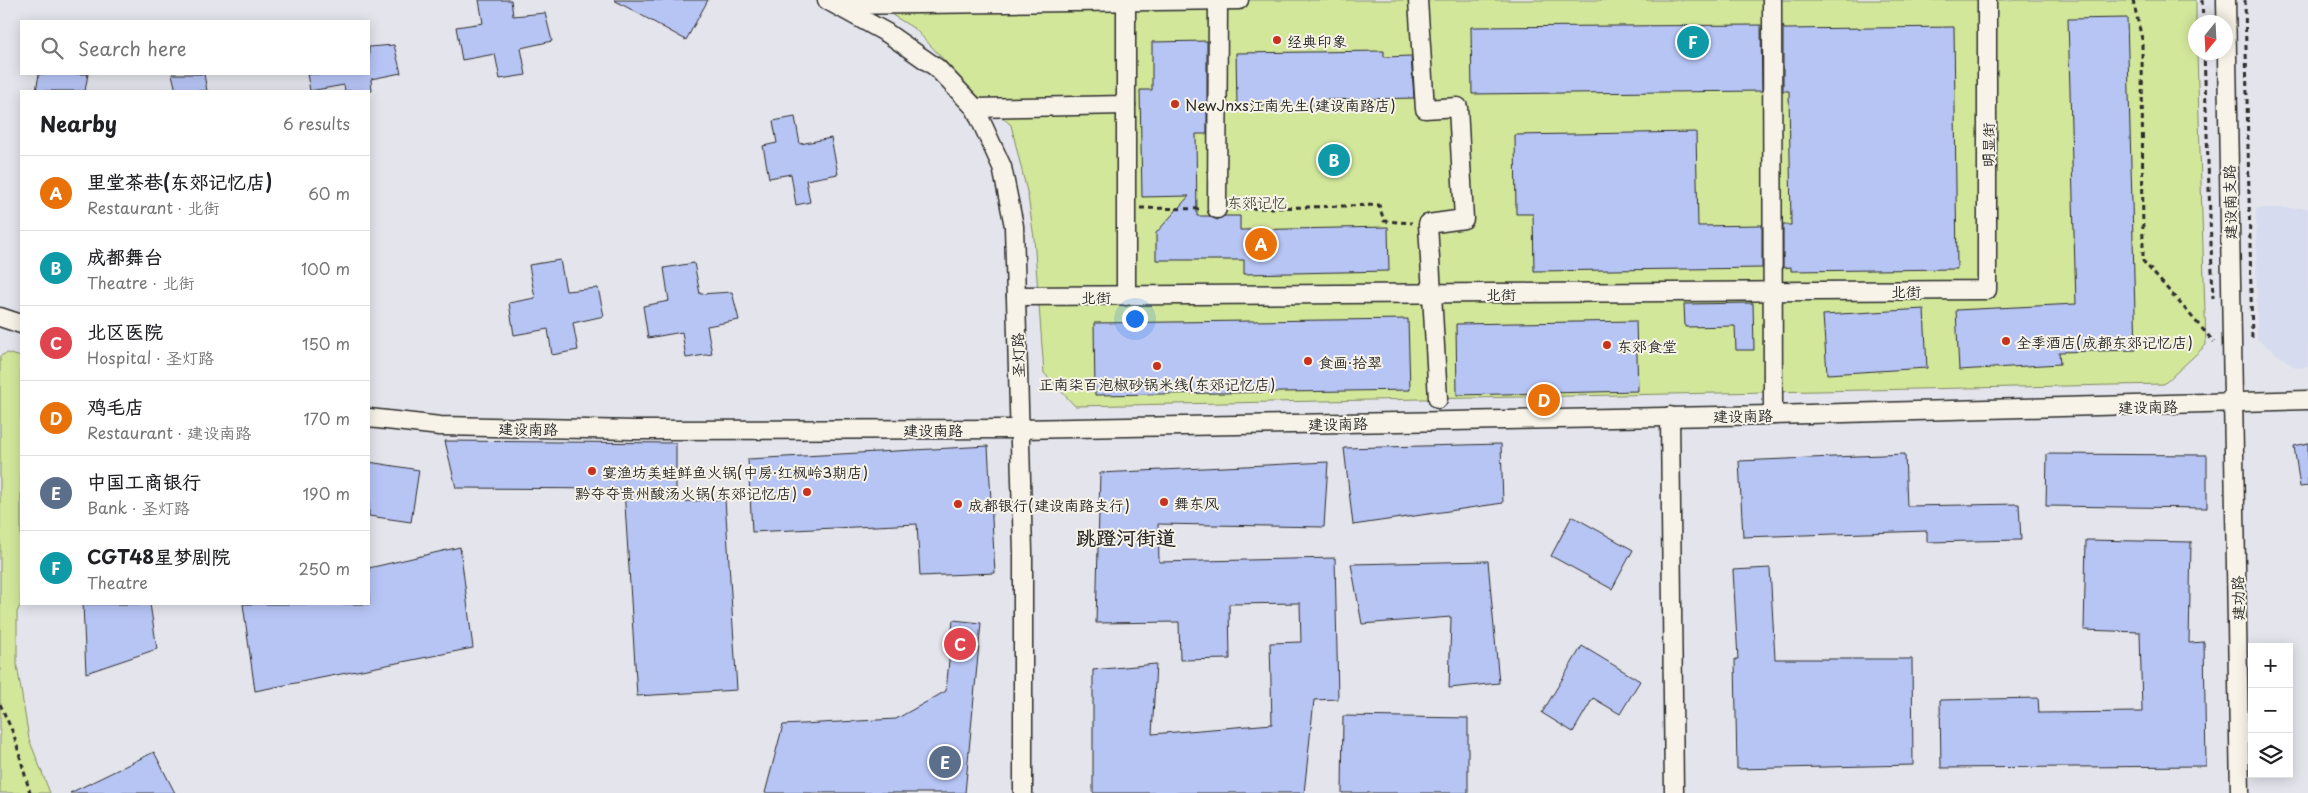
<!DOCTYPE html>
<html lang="en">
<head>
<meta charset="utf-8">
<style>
	body { margin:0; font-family:"Playpen Sans","LXGW WenKai TC",sans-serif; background:#f6f6f6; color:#202124 }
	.controls { position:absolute; right:15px; bottom:15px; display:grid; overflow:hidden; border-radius:0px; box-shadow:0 2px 12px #0003 }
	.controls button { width:45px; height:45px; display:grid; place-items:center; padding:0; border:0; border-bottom:1px solid #e0e0e0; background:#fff; color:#202124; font:25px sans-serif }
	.compass { position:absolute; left:2188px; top:15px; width:45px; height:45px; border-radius:50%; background:#fff; box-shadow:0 2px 12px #0003; rotate:198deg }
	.you { position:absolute; left:1134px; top:318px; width:18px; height:18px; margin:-12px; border:4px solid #fff; border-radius:50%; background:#1a73e8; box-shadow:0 0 0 8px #1a73e833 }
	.badge { display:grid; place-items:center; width:32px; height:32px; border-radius:50%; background:#c8321e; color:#fff; font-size:16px; font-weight:700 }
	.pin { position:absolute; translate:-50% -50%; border:2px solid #fff; box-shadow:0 1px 5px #0006 }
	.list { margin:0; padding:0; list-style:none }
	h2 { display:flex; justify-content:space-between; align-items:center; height:65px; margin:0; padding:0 20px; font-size:21px }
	h2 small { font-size:16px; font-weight:400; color:#757577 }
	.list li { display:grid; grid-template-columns:32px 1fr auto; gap:15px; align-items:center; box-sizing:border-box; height:75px; padding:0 20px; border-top:1px solid #e0e0e0 }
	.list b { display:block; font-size:19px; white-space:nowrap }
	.list p { margin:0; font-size:16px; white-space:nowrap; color:#757577 }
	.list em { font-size:16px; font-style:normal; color:#757577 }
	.icon { flex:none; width:28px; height:28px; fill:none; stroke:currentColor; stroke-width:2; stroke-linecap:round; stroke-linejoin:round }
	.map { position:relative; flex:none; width:2308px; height:793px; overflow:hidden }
	.search { position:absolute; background:#fff; box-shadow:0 2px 12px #0003; left:20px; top:20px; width:350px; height:55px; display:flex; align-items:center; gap:12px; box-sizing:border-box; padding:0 18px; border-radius:0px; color:#757577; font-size:19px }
	.panel { position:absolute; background:#fff; box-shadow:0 2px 12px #0003; left:20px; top:90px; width:350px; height:515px; border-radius:0px }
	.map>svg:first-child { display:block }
	.built { fill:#d6dbef }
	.green { fill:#d3e79b; stroke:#7f8963 }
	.building { fill:#b7c5f5; stroke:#2b2b2b }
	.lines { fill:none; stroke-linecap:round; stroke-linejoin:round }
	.minor-casing { stroke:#2b2b2b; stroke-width:21 }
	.path { stroke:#2b2b2b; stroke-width:3; stroke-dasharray:5 4; stroke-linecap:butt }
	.minor { stroke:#f7f3e8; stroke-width:18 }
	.poi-dot { fill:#c8321e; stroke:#f7f3e8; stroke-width:2 }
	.labels { text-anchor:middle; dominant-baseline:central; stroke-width:4; stroke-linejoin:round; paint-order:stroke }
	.poi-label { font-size:15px; fill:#2b2b2b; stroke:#f7f3e8; text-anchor:start }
	.street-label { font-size:15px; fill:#2b2b2b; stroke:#f7f3e8 }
	.park-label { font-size:15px; fill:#4d5141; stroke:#f7f3e8 }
	.district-label { font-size:20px; font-weight:bold; fill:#2b2b2b; stroke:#f7f3e8 }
</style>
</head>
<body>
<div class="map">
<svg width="2308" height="793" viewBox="0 0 2308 793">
	<rect width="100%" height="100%" fill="#e4e5ec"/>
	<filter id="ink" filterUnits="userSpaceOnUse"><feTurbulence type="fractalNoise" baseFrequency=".02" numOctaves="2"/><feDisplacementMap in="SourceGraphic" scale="10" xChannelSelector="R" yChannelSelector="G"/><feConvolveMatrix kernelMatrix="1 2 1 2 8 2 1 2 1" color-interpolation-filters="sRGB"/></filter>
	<g filter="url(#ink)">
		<!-- built -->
		<path class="built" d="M 2256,208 L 2308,208 L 2308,367 L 2296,368 L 2257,339 Z"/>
		<!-- green -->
		<g class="green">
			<path d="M 868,0 L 2196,0 L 2196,52 L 2197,53 L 2206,345 L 2164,384 L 1075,406 L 1044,373 L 1034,238 L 1028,196 L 1011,125 L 976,94 L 915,29 Z"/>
			<path d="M 7,353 L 21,357 L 21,604 L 17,612 L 17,665 L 29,739 L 50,793 L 0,793 L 0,356 Z"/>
		</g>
		<!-- building -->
		<g class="building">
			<path d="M 479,0 L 511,0 L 513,16 L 545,13 L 552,41 L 521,48 L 526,75 L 500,79 L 495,54 L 462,60 L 456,27 L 483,23 Z"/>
			<path d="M 614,0 L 708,0 L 686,40 Z"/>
			<path d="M 2127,18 L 2136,350 L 2059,352 L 2060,364 L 1959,370 L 1956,310 L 2076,304 L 2068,19 Z"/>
			<path d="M 1761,25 L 1762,91 L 1472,94 L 1471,27 Z"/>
			<path d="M 1783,25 L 1784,29 L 1954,27 L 1957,269 L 1791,271 L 1791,267 L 1783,268 L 1783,225 L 1791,225 L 1789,91 L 1783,91 Z"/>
			<path d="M 1207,41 L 1207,134 L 1196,134 L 1197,216 L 1210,216 L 1217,220 L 1224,216 L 1240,216 L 1240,230 L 1388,227 L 1389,271 L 1244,274 L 1244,260 L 1156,260 L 1156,233 L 1189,196 L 1142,197 L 1140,90 L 1152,90 L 1152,42 Z"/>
			<path d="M 394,45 L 401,73 L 371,79 L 372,91 L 345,91 L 344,85 L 310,91 L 307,74 L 369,74 L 369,47 Z"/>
			<path d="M 1384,51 L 1384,57 L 1411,56 L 1414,98 L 1321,100 L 1322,105 L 1237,106 L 1236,53 Z"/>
			<path d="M 39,74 L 88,74 L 85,91 L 36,91 Z"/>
			<path d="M 172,74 L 204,74 L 207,91 L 176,91 Z"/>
			<path d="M 795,117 L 800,144 L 831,138 L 838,174 L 806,180 L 810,202 L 796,205 L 791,174 L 769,178 L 763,146 L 777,143 L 773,121 Z"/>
			<path d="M 1696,132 L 1698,226 L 1762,225 L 1762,268 L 1534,271 L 1533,214 L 1516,214 L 1515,135 Z"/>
			<path d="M 560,260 L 566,291 L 598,288 L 604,316 L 573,323 L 578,350 L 552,355 L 548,329 L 514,335 L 509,303 L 535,298 L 529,265 Z"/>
			<path d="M 694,263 L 700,294 L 732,292 L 739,320 L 707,326 L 712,354 L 686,358 L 682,332 L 648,338 L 643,306 L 669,301 L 664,268 Z"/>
			<path d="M 1753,303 L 1754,350 L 1736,350 L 1735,326 L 1685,327 L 1684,304 Z"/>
			<path d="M 1924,309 L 1927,368 L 1827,374 L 1823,315 Z"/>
			<path d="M 1408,319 L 1410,390 L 1095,395 L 1094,323 Z"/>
			<path d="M 1636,321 L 1638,391 L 1457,395 L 1456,324 Z"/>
			<path d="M 445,441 L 676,443 L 676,502 L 725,499 L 737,690 L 637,696 L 624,489 L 456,488 Z"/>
			<path d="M 2308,443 L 2308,486 L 2300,487 L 2294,446 Z"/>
			<path d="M 1501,444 L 1503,503 L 1353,525 L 1344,448 Z"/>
			<path d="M 988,446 L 995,573 L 920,576 L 917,524 L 752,532 L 748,459 Z"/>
			<path d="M 1905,454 L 1907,506 L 2019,504 L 2021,540 L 1927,542 L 1927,531 L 1743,537 L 1739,461 Z"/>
			<path d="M 2047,454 L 2207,455 L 2207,508 L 2046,506 Z"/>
			<path d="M 369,462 L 419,470 L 411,522 L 369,516 Z"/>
			<path d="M 1328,462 L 1324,527 L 1158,524 L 1159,562 L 1335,558 L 1338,699 L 1314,700 L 1304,793 L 1093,793 L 1093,670 L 1156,664 L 1152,734 L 1272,724 L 1270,643 L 1301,642 L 1300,603 L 1229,604 L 1230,659 L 1180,660 L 1179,622 L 1096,623 L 1100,473 Z"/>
			<path d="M 1572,516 L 1633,550 L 1612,589 L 1551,556 Z"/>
			<path d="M 2086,540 L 2191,542 L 2189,643 L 2204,642 L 2206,766 L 1941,768 L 1940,700 L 2038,698 L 2039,713 L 2142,712 L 2140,632 L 2084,630 Z"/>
			<path d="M 460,547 L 473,648 L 255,691 L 243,604 L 369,604 L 369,568 Z"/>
			<path d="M 1488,561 L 1499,683 L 1449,688 L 1451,617 L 1362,624 L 1351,564 Z"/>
			<path d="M 1770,568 L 1775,659 L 1912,659 L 1913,765 L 1737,769 L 1735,659 L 1738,659 L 1733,570 Z"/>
			<path d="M 83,604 L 150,604 L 157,649 L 86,673 Z"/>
			<path d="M 953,620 L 981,623 L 965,793 L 765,793 L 783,725 L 896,719 L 946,691 Z"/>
			<path d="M 1582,646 L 1640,681 L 1620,714 L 1593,698 L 1573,732 L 1542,713 Z"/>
			<path d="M 1343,716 L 1468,718 L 1468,793 L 1342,793 Z"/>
			<path d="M 154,752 L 175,793 L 70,793 Z"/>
		</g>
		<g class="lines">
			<defs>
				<g id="minor">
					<path d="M 827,0 L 887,33 L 937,68 L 975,108 L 1002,167 L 1014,226 L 1023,552 L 1023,793"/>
					<path d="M 1418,0 L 1425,109 L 1458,107 L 1464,219 L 1428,224 L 1438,399"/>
					<path d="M 1772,0 L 1773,415"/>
					<path d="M 2226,0 L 2240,793"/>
					<path d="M 837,5 L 1239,0"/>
					<path d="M 975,108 L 1126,105"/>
					<path d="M 1217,209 L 1218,0"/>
					<path d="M 1016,296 L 1987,290 L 1987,0"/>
					<path d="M 1126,296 L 1126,0"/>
					<path d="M 0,317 L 21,324"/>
					<path d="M 1670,416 L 1674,793"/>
					<path d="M 369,418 L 440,426 L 635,430 L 1019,429 L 1773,415 L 2308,400"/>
				</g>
			</defs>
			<!-- minor casing -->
			<use href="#minor" class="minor-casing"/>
			<!-- path -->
			<g class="path">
				<path d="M 2133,0 L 2142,39 L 2143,261 L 2214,342"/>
				<path d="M 2202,0 L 2203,22"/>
				<path d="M 2245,0 L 2252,341"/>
				<path d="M 2204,52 L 2213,298"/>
				<path d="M 1140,208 L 1202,209"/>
				<path d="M 1233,209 L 1379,205 L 1384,221 L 1412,223"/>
				<path d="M 0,704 L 14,735 L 30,793"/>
			</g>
			<!-- minor -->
			<use href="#minor" class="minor"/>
		</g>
	</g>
	<!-- markers -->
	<g class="poi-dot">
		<circle cx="1277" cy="40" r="5"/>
		<circle cx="1175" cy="104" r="5"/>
		<circle cx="2006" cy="341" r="5"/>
		<circle cx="1607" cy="345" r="5"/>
		<circle cx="1308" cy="361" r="5"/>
		<circle cx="1157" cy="366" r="5"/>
		<circle cx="592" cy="471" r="5"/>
		<circle cx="807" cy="492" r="5"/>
		<circle cx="1164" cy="502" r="5"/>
		<circle cx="958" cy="504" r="5"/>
	</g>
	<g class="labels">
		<!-- poi labels -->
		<g class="poi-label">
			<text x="1287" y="40">经典印象</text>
			<text x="1185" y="104">NewJnxs江南先生(建设南路店)</text>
			<text x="2016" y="341">全季酒店(成都东郊记忆店)</text>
			<text x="1617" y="345">东郊食堂</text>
			<text x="1318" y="361">食画·拾翠</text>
			<text x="1157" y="383" text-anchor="middle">正南柒百泡椒砂锅米线(东郊记忆店)</text>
			<text x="602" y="471">宴渔坊美蛙鲜鱼火锅(中房·红枫岭3期店)</text>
			<text x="797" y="492" text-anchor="end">黔夺夺贵州酸汤火锅(东郊记忆店)</text>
			<text x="1174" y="502">舞东风</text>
			<text x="968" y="504">成都银行(建设南路支行)</text>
		</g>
		<!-- street labels -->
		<g class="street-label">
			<text transform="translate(1987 145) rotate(-90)">明显街</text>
			<text transform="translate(2229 202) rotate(-91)">建设南支路</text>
			<text x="1906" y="290">北街</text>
			<text x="1501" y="293">北街</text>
			<text x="1096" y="296">北街</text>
			<text transform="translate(1017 355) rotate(-91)">圣灯路</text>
			<text transform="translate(2148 406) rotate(-1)">建设南路</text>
			<text transform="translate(1743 415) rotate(-1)">建设南路</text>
			<text transform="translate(1338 423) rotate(-1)">建设南路</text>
			<text transform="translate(528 428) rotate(1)">建设南路</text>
			<text x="933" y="429">建设南路</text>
			<text transform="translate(2237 598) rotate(-91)">建功路</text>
		</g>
		<!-- park labels -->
		<g class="park-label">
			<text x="1257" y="201">东郊记忆</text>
		</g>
		<!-- district labels -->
		<g class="district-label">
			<text x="1126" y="537">跳蹬河街道</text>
		</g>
	</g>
</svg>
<div class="controls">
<button>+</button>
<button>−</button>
<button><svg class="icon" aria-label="layers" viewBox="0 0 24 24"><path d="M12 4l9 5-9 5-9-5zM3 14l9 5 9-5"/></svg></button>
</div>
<svg class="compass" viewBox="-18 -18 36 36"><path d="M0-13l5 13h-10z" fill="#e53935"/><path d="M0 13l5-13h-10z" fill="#757577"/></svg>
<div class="you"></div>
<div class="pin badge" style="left:1261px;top:244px;background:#e8710a">A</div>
<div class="pin badge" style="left:1334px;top:160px;background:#0f9aa8">B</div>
<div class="pin badge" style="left:960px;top:644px;background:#e0444e">C</div>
<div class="pin badge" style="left:1544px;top:400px;background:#e8710a">D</div>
<div class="pin badge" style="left:945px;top:762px;background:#5c6f8a">E</div>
<div class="pin badge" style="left:1693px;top:42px;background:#0f9aa8">F</div>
<div class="search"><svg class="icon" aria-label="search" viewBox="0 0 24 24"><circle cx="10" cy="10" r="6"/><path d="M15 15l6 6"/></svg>Search here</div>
<section class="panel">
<h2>Nearby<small>6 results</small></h2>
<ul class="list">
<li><span class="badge" style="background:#e8710a">A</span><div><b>里堂茶巷(东郊记忆店)</b><p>Restaurant · 北街</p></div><em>60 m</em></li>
<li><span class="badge" style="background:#0f9aa8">B</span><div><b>成都舞台</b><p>Theatre · 北街</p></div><em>100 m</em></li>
<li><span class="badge" style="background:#e0444e">C</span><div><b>北区医院</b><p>Hospital · 圣灯路</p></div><em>150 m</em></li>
<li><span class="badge" style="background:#e8710a">D</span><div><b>鸡毛店</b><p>Restaurant · 建设南路</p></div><em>170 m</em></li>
<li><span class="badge" style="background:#5c6f8a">E</span><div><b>中国工商银行</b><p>Bank · 圣灯路</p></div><em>190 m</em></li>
<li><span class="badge" style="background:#0f9aa8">F</span><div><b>CGT48星梦剧院</b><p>Theatre</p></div><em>250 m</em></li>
</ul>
</section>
</div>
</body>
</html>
